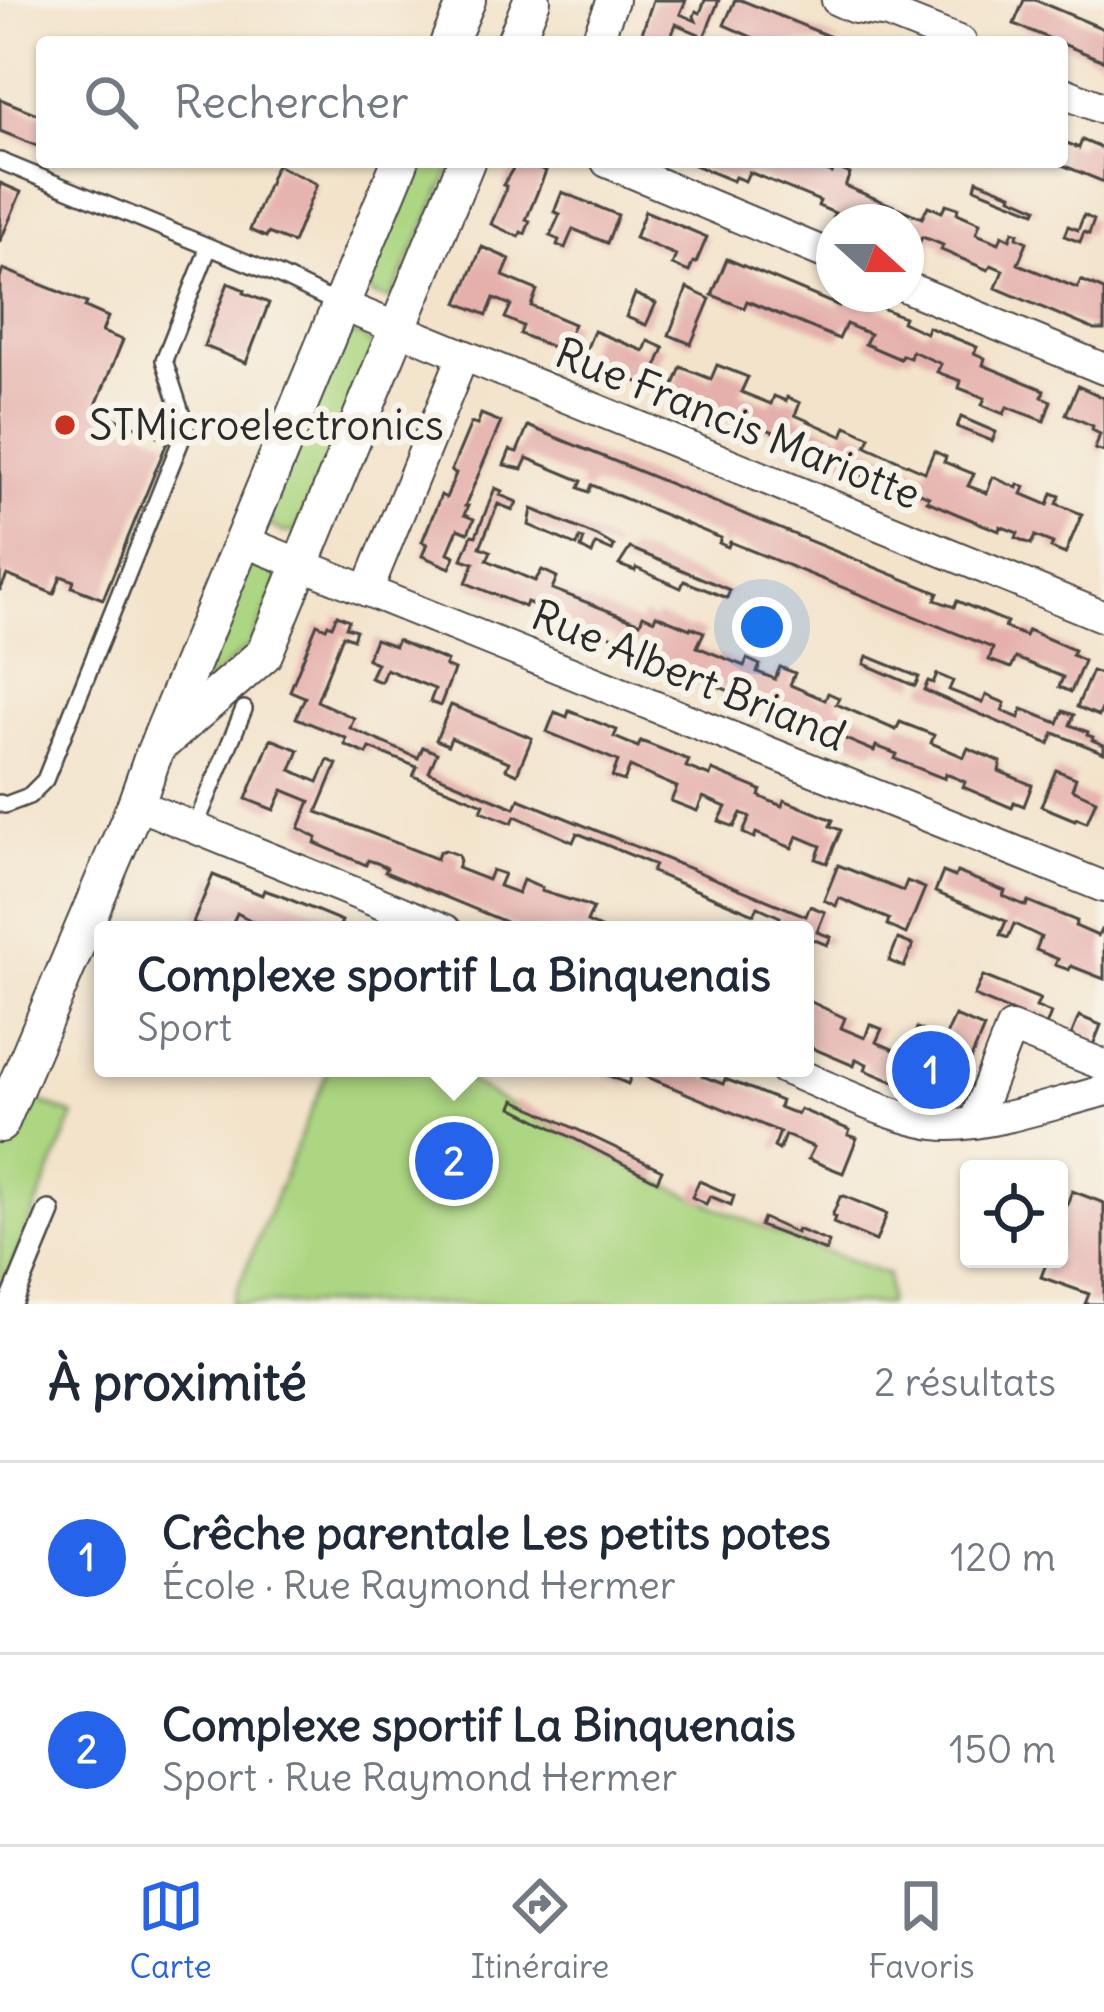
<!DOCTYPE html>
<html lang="fr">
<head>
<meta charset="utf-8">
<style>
	body { margin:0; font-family:Delius,sans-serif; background:#f6f6f7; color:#1f2937 }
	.controls { position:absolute; right:36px; bottom:36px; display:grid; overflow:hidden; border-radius:12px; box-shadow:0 3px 9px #0004 }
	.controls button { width:108px; height:108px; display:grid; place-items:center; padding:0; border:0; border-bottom:3px solid #e0e1e3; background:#fff; color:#1f2937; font:60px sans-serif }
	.compass { position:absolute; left:816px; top:204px; width:108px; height:108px; border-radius:50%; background:#fff; box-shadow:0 3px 9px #0004; rotate:111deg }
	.you { position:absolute; left:762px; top:627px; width:42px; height:42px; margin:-30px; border:9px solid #fff; border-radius:50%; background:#1a73e8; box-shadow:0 0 0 18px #1a73e833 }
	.badge { display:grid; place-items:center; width:78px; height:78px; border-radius:50%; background:#2563eb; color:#fff; font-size:39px; font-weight:700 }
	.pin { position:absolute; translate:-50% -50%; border:6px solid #fff; box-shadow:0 3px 12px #0006 }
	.popup { position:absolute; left:94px; top:921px; width:720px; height:156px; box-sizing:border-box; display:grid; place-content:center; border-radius:12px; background:#fff; filter:drop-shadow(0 3px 9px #0005); font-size:39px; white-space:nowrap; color:#747a83 }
	.popup b { font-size:45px; color:#1f2937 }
	.popup::after { content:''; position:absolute; left:50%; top:100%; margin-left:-24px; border:24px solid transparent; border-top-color:#fff }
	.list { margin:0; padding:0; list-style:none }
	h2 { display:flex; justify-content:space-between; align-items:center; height:156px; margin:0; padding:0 48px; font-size:51px }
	h2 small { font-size:39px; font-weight:400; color:#747a83 }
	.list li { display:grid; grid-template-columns:78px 1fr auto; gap:36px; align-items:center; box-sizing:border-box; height:192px; padding:0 48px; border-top:3px solid #e0e1e3 }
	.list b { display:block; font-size:45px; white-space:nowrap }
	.list p { margin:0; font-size:39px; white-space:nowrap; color:#747a83 }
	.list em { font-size:39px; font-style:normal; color:#747a83 }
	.icon { flex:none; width:66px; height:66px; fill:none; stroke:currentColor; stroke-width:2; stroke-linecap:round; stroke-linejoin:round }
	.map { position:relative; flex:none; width:1104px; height:1304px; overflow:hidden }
	.search { position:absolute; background:#fff; box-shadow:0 3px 9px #0004; left:36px; right:36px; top:36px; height:132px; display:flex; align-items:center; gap:30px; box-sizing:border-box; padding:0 42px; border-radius:12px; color:#747a83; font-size:45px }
	.sheet { height:540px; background:#fff }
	nav { display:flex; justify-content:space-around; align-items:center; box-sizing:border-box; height:168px; border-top:3px solid #e0e1e3; background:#fff; font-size:33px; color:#747a83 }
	nav a { display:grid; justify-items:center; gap:6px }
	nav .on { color:#2563eb }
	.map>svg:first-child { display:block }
	.green { fill:#acd681; stroke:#6c8056; stroke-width:3 }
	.building { fill:#e5b0ac }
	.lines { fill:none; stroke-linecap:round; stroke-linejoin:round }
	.service-casing { stroke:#494743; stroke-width:20 }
	.pedestrian-casing { stroke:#494743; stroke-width:26 }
	.minor-casing { stroke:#494743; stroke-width:34 }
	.tertiary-casing { stroke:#494743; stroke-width:40 }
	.service { stroke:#fff; stroke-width:15 }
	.pedestrian { stroke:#fff; stroke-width:21 }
	.minor { stroke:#fff; stroke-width:30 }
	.tertiary { stroke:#fff; stroke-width:36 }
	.poi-dot { fill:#c8321e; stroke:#f7f3e8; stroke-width:4.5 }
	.labels { text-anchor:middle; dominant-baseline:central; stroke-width:12; stroke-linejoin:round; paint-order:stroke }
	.street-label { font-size:42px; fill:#2b2b2b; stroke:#f7f3e8 }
	.poi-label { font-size:42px; fill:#2b2b2b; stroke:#f7f3e8; text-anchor:start }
</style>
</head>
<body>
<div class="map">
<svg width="1104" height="1304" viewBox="0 0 1104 1304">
	<rect width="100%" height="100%" fill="#f7f3e8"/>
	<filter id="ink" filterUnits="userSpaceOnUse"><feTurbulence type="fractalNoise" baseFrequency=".00833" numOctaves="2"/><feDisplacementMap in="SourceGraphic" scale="24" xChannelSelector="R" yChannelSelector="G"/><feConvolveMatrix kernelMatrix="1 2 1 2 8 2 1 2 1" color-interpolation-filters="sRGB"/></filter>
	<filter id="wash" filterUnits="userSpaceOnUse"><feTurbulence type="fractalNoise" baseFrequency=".004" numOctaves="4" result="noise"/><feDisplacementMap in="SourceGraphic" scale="48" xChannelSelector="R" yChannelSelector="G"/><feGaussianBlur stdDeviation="2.7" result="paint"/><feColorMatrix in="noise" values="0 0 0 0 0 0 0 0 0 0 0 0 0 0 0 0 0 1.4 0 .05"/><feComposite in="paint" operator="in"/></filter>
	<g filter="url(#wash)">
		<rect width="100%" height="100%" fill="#f3e3ca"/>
		<!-- green -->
		<g class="green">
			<path d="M 412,162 L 454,162 L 391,299 L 372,295 L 365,276 Z"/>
			<path d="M 349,333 C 365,335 371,340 376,355 L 295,532 L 282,532 L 271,526 L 266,513 L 339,340 Z"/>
			<path d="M 257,564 L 276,572 L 278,585 L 252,642 L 198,692 L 246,565 Z"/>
			<path d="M 329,1068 L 448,1068 L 497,1098 L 657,1181 L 778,1234 L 888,1274 L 888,1304 L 231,1304 Z"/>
			<path d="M 24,1096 L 74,1115 L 0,1294 L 0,1153 Z"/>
		</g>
		<g id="blocks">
			<!-- building -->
			<g class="building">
				<path d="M 653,0 L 686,0 L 680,14 L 696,21 L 694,16 L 696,11 L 700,13 L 705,0 L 719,0 L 702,42 L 696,42 L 699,34 L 676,24 L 669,42 L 639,42 Z"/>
				<path d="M 735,0 L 741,0 L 843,42 L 752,42 L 754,38 L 724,25 Z"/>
				<path d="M 1024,0 L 1035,0 L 1104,29 L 1104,61 L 1014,24 Z"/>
				<path d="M 0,99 L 42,116 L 42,148 L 0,131 Z"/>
				<path d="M 1082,140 L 1104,149 L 1104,182 L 1062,165 L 1062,141 L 1079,148 Z"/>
				<path d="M 517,162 L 525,162 L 546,171 L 526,220 L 530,221 L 525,234 L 521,232 L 519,237 L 491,224 L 505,192 L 506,186 L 503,185 Z"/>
				<path d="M 687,162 L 805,162 L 832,173 L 835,167 L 850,174 L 845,186 L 922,218 L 928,206 L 942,212 L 946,204 L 958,208 L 957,213 L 980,223 L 976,234 L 999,243 L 1002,235 L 1010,239 L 1013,231 L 1018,233 L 1017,237 L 1027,242 L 1018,264 L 1077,288 L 1081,280 L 1104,290 L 1104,330 L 1095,330 L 996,288 L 1003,270 L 991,265 L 988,270 L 941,250 L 943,245 L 931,240 L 922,237 L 914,255 L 906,252 L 906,222 L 842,222 L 833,217 L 835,213 L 818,206 L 820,201 L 749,172 L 745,181 L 735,177 L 733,181 Z"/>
				<path d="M 276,165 L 317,184 L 293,243 L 268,233 L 266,237 L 250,230 Z"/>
				<path d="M 977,180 L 1012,194 L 1011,197 L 1037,208 L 1035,212 L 975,188 Z"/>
				<path d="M 0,183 L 21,192 L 0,242 Z"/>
				<path d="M 562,192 L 618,215 L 607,243 L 573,229 L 565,248 L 557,245 L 559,240 L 550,236 L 560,214 L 554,212 Z"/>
				<path d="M 645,211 L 707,237 L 696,263 L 693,262 L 689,272 L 672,265 L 676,255 L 635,238 Z"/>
				<path d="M 1084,215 L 1094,220 L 1089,234 L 1084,232 L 1080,242 L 1064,236 L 1068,226 L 1078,230 Z"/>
				<path d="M 482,247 L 510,259 L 503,276 L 537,290 L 531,306 L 574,324 L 562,351 L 520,334 L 523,326 L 505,318 L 511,305 L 494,298 L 487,315 L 458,303 Z"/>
				<path d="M 727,259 L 839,306 L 842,299 L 854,303 L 857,298 L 904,317 L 902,322 L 926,333 L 928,327 L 977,347 L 974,353 L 985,358 L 983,365 L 1044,390 L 1042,397 L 1051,401 L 1044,421 L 1007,407 L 1004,414 L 982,405 L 985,398 L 959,388 L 961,381 L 937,372 L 941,364 L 912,351 L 910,358 L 902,355 L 900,359 L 865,344 L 870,334 L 846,324 L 839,339 L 747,301 L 744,308 L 712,295 Z"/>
				<path d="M 3,269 L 87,303 L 85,307 L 108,317 L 102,332 L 123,340 L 94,410 L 168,440 L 103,599 L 72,587 L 74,581 L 61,576 L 54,594 L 7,575 L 0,591 L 0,278 Z"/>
				<path d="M 228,283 L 245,290 L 244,293 L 269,303 L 246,363 L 204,346 Z"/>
				<path d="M 687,288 L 710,299 L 691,344 L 669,335 Z"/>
				<path d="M 635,294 L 656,303 L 646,325 L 626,317 Z"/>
				<path d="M 594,331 L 644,351 L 648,341 L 664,348 L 648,386 L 582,360 Z"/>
				<path d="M 717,365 L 748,377 L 741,392 L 771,404 L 774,396 L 786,401 L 787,397 L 800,403 L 795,415 L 842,436 L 846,426 L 870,437 L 866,446 L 925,472 L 934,451 L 946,457 L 944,462 L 974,474 L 968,486 L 987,493 L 993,477 L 1017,488 L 1018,484 L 1025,487 L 1022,494 L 1048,505 L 1052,493 L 1060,496 L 1057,504 L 1082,514 L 1065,554 L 1051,548 L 1053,543 L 1035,536 L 1031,544 L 1016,538 L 1018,533 L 1000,526 L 999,531 L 957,514 L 927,501 L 929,497 L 905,486 L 903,491 L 855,472 L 857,467 L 833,457 L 831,462 L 783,442 L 786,437 L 762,427 L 760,432 L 670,395 L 681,367 L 711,379 Z"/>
				<path d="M 1078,386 L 1104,398 L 1104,452 L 1095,449 L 1100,434 L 1092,430 L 1093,426 L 1066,414 Z"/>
				<path d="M 481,414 L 501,422 L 465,506 L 468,506 L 464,515 L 474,519 L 468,533 L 458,529 L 448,553 L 455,556 L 450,568 L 422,556 L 427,544 L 422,542 L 441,495 L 446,498 L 456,473 L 451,471 L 471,423 L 477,425 Z"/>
				<path d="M 961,417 L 996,432 L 992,441 L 957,427 Z"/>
				<path d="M 528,426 L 938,593 L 935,600 L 954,607 L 957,601 L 1007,622 L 1004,627 L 1025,636 L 1028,630 L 1074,650 L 1072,655 L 1084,661 L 1071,692 L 1059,687 L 1063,677 L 1016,658 L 1011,668 L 989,660 L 993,648 L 730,542 L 728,547 L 719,543 L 721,538 L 592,485 L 589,492 L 579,488 L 582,481 L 527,458 L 522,469 L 504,465 L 510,450 L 517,452 Z"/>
				<path d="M 495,488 L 502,491 L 500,495 L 517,502 L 513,510 L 498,504 L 480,547 L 491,551 L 487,560 L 535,581 L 542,570 L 557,577 L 552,589 L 640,623 L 643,615 L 654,620 L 656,615 L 690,629 L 691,627 L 704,632 L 697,647 L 744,666 L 747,659 L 760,665 L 757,672 L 775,679 L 780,667 L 795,673 L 790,685 L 825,700 L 828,693 L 839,698 L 836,704 L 896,730 L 900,722 L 934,735 L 931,743 L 964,757 L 968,748 L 1001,762 L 999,771 L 1032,785 L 1024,806 L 1014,802 L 1012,808 L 963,787 L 965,782 L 956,778 L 946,774 L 945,779 L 895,759 L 897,754 L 876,746 L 874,751 L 826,731 L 828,725 L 817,720 L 807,717 L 805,723 L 755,703 L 757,697 L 748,693 L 736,688 L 734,693 L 686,673 L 688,669 L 666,660 L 664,665 L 615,644 L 617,639 L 608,635 L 596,631 L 594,636 L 546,616 L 548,611 L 527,602 L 525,607 L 466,583 L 474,563 L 462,559 L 472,535 L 476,536 Z"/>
				<path d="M 532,509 L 597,536 L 614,546 L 612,551 L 596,544 L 592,554 L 581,548 L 584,539 L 580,538 L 577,546 L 529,525 Z"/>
				<path d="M 630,548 L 730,590 L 727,598 L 684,581 L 681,588 L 636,568 L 635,571 L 619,565 Z"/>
				<path d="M 337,615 L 349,620 L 346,627 L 356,630 L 353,639 L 343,635 L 317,701 L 354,718 L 350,728 L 418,758 L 423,747 L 437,753 L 429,772 L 515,808 L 519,799 L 806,916 L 810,906 L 825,912 L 817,932 L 831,937 L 827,945 L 805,936 L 805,930 L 791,930 L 778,925 L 780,917 L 758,907 L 754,914 L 689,887 L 652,872 L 655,865 L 587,837 L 577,833 L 573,842 L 515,816 L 512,823 L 481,811 L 484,804 L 413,776 L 417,767 L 370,748 L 367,754 L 345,745 L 346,738 L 296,718 L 305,697 L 290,691 L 317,624 L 326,628 L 328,624 L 332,626 Z"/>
				<path d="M 375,639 L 395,646 L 397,640 L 447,661 L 445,666 L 454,670 L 440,706 L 430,702 L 435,689 L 386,669 L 381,682 L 370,678 L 377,663 L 367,659 Z"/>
				<path d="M 867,656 L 919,677 L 915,686 L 864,664 Z"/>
				<path d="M 1092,671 L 1104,675 L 1104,704 L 1099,716 L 1077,707 Z"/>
				<path d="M 937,674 L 953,681 L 949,690 L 983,703 L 986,695 L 1005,703 L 1002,711 L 1019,718 L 1022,709 L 1058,723 L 1063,711 L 1074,715 L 1070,725 L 1088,732 L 1087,735 L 1093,737 L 1092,740 L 1104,745 L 1104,753 L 1054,733 L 1049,744 L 924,690 L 928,681 L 933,683 Z"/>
				<path d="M 451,705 L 532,738 L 517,774 L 506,769 L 509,762 L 451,738 L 448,745 L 436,740 Z"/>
				<path d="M 569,711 L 617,730 L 614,737 L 638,747 L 641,741 L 689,760 L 686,767 L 710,776 L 712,770 L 761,790 L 759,796 L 770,801 L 782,806 L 784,800 L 833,820 L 830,826 L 841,830 L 827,863 L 816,859 L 821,846 L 797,836 L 792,848 L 756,833 L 754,838 L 743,833 L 750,817 L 741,813 L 734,827 L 719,821 L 726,807 L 703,797 L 697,811 L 671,801 L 677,787 L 630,767 L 624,781 L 612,777 L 618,761 L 547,732 L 555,712 L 567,717 Z"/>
				<path d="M 271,739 L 299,750 L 291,770 L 318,782 L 328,760 L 337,764 L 317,812 L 437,859 L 439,852 L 445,850 L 458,855 L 460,861 L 457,868 L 488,880 L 492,870 L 504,874 L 499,886 L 518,893 L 523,880 L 542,888 L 541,891 L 583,904 L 593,908 L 587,922 L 605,930 L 525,930 L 385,872 L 387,868 L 377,863 L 368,860 L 366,865 L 315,843 L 317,838 L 299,828 L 310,801 L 283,790 L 274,810 L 246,799 Z"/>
				<path d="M 1056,770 L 1076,778 L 1072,789 L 1096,800 L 1087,822 L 1076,818 L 1075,820 L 1041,806 Z"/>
				<path d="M 838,865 L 903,891 L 907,881 L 925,888 L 906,934 L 887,925 L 889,919 L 867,910 L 839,898 L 836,906 L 824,900 Z"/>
				<path d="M 943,872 L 955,877 L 957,872 L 1005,891 L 1003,896 L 1026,906 L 1028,901 L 1077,921 L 1075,926 L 1098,936 L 1101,930 L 1104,932 L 1104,979 L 1071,966 L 1069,970 L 1055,965 L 1058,959 L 1036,950 L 1041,937 L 1014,924 L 1008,938 L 1000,935 L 1006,921 L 935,892 Z"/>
				<path d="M 213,875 L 262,895 L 264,890 L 284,897 L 342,921 L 338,930 L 269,930 L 237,913 L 230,930 L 211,930 L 193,923 Z"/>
				<path d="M 898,939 L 913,945 L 904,967 L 889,961 Z"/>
				<path d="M 983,976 L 1040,999 L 1036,1007 L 1051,1013 L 1046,1026 L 974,996 Z"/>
				<path d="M 805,999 L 845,1018 L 841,1028 L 865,1038 L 870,1024 L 882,1029 L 876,1042 L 906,1055 L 917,1028 L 944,1040 L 955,1016 L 984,1028 L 956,1093 L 944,1088 L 937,1105 L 925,1101 L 927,1096 L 865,1070 L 867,1064 L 856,1059 L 854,1066 L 805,1045 L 808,1039 L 805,1038 Z"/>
				<path d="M 1079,1016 L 1101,1025 L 1093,1045 L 1071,1036 Z"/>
				<path d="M 610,1068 L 700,1068 L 705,1070 L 702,1076 L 723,1084 L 725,1079 L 754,1090 L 781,1101 L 779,1107 L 789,1111 L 798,1114 L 800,1109 L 850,1130 L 848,1135 L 857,1138 L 843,1173 L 808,1159 L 814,1147 L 785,1135 L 779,1150 L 774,1147 L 780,1132 L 633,1071 L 628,1084 L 607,1075 Z"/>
				<path d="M 515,1100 L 662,1170 L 657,1181 L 512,1107 Z"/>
				<path d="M 699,1181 L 734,1196 L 731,1205 L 710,1196 L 706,1204 L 692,1197 Z"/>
				<path d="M 1072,1191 L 1104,1203 L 1104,1304 L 1085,1304 L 1089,1294 L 1041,1277 L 1048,1259 L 1059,1259 L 1059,1227 Z"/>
				<path d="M 844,1196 L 887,1214 L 876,1241 L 833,1223 L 835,1217 L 832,1216 L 840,1197 Z"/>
				<path d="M 763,1218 L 796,1233 L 797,1229 L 829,1242 L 826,1251 L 760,1226 Z"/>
			</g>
		</g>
	</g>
	<g filter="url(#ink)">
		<use href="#blocks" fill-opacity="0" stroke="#494743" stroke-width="3"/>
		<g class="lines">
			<defs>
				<g id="service">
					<path d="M 0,161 L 280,276 L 340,305"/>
					<path d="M 0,803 L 5,805 L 29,796 L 45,780 L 186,428 L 164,360 L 209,247"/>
					<path d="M 195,827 L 244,709"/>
				</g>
				<path id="pedestrian" d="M 11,1304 L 49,1212"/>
				<g id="minor">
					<path d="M 837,0 L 855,8 L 888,13 L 961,42"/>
					<path d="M 596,42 L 613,0"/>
					<path d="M 1062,92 L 1104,109"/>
					<path d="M 607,162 L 834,257"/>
					<path d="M 906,287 L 1104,369"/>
					<path d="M 341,305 L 1104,617"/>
					<path d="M 243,541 L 1104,887"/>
					<path d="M 367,591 L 463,356"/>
					<path d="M 136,804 L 446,930"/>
					<path d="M 783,1068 C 825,1085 906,1126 949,1125 C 994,1125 1059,1102 1104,1091"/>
					<path d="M 974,1123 L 1011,1028 L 1104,1065"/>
				</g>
				<g id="tertiary">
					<path d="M 449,42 L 467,0"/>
					<path d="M 515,42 L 532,0"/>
					<path d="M 165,740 L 264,654 L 466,162"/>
					<path d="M 0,1124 L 136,804 L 152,759 L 400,162"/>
				</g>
			</defs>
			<!-- service casing -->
			<use href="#service" class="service-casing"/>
			<!-- pedestrian casing -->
			<use href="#pedestrian" class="pedestrian-casing"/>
			<!-- minor casing -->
			<use href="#minor" class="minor-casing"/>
			<!-- tertiary casing -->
			<use href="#tertiary" class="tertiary-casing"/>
			<!-- service -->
			<use href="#service" class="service"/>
			<!-- pedestrian -->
			<use href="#pedestrian" class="pedestrian"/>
			<!-- minor -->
			<use href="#minor" class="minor"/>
			<!-- tertiary -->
			<use href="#tertiary" class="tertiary"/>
		</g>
	</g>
	<!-- markers -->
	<circle class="poi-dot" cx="65" cy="425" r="12"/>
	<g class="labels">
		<!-- street labels -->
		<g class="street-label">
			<text transform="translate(738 423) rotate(22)">Rue Francis Mariotte</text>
			<text transform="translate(689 675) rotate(22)">Rue Albert Briand</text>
		</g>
		<!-- poi labels -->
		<g class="poi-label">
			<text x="89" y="425">STMicroelectronics</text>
		</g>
	</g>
</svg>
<div class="controls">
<button><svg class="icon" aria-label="locate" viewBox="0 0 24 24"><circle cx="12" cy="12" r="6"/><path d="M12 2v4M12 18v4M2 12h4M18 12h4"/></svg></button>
</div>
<svg class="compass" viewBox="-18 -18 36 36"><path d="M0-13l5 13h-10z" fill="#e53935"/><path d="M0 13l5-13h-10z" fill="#747a83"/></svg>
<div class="you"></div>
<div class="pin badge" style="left:931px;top:1070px">1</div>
<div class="pin badge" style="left:454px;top:1161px">2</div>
<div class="popup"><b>Complexe sportif La Binquenais</b>Sport</div>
<div class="search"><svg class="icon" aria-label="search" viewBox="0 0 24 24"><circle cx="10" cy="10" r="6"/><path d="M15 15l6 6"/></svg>Rechercher</div>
</div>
<section class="sheet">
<h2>À proximité<small>2 résultats</small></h2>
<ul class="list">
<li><span class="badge">1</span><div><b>Crêche parentale Les petits potes</b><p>École · Rue Raymond Hermer</p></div><em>120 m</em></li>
<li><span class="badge">2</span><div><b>Complexe sportif La Binquenais</b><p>Sport · Rue Raymond Hermer</p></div><em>150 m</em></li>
</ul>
</section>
<nav>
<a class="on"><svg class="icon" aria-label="map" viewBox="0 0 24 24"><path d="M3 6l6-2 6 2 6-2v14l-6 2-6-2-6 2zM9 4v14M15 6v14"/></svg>Carte</a>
<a><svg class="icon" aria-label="directions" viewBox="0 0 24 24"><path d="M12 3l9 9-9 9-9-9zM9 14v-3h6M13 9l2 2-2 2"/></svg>Itinéraire</a>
<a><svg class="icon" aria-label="saved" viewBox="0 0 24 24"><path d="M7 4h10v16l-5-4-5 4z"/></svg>Favoris</a>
</nav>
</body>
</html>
